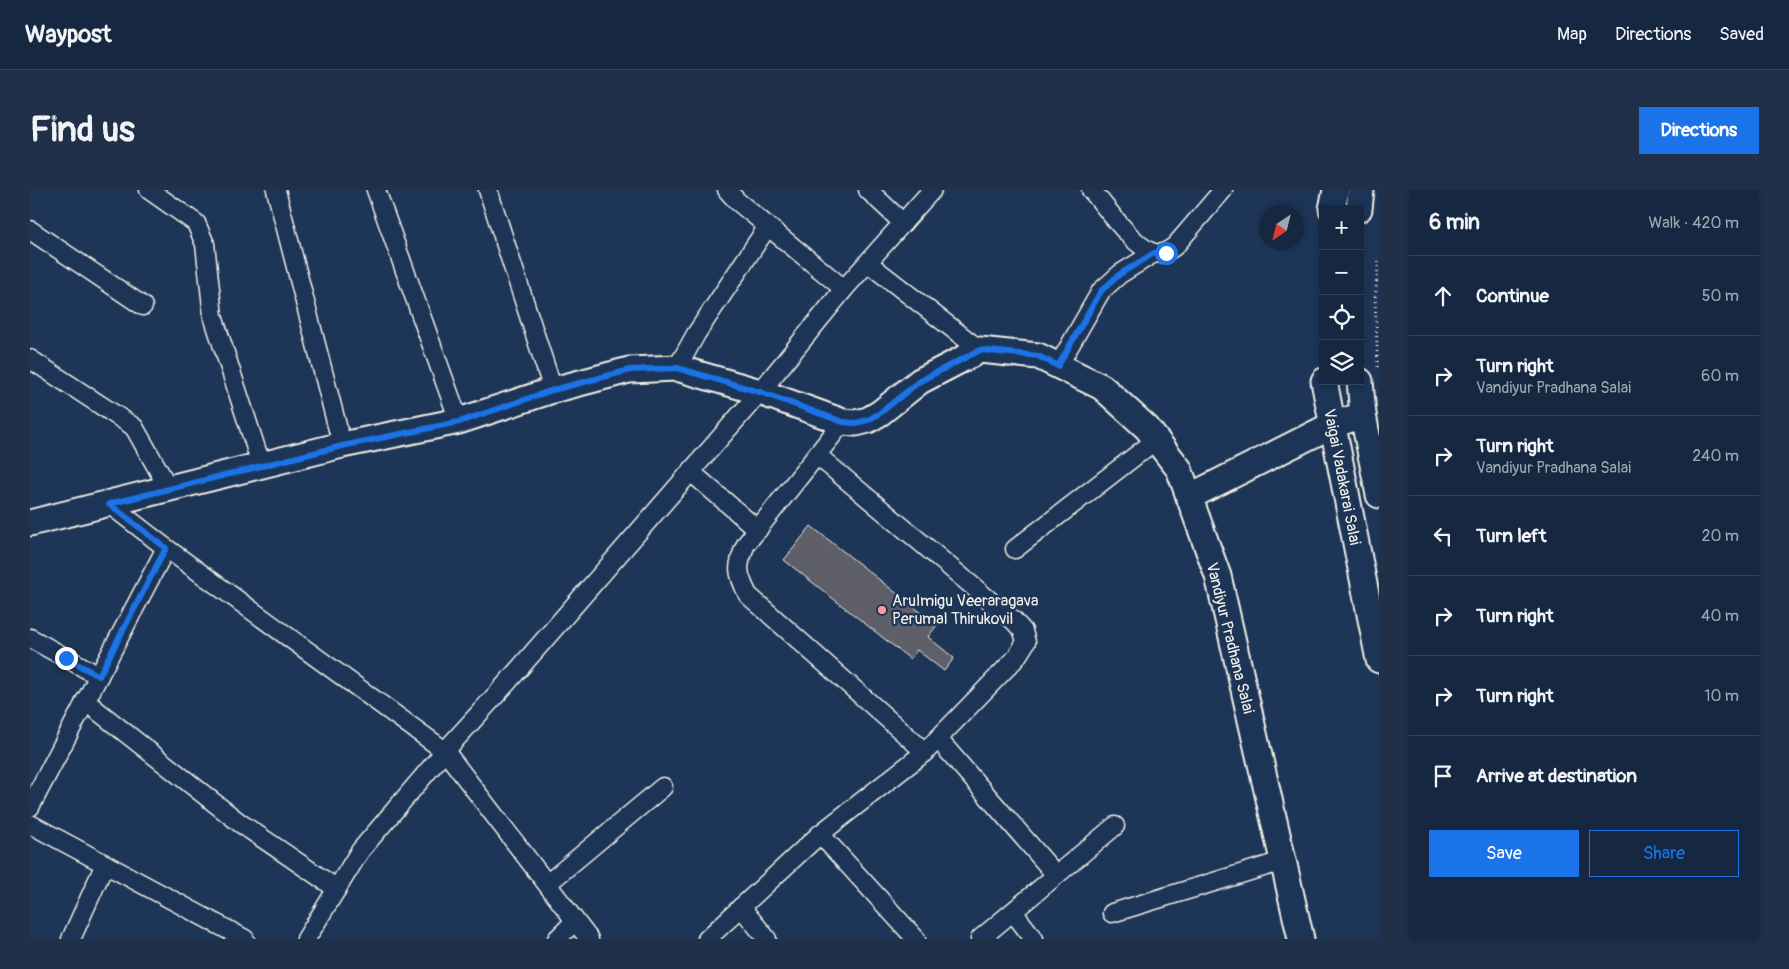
<!DOCTYPE html>
<html lang="en">
<head>
<meta charset="utf-8">
<style>
	body { margin:0; font-family:Pangolin,sans-serif; background:#1f3048; color:#f1f3f6 }
	.controls { position:absolute; right:15px; top:15px; display:grid; overflow:hidden; border-radius:0px; box-shadow:0 2px 8px #0003 }
	.controls button { width:45px; height:45px; display:grid; place-items:center; padding:0; border:0; border-bottom:1px solid #35445a; background:#162841; color:#f1f3f6; font:25px sans-serif }
	.compass { position:absolute; left:1229px; top:15px; width:45px; height:45px; border-radius:50%; background:#162841; box-shadow:0 2px 8px #0003; rotate:215deg }
	.stop { position:absolute; width:15px; height:15px; margin:-11px; border:4px solid #1a73e8; border-radius:50%; background:#fff }
	.stop.end { background:#1a73e8; border-color:#fff; box-shadow:0 1px 5px #0008 }
	.list { margin:0; padding:0; list-style:none }
	h2 { display:flex; justify-content:space-between; align-items:center; height:65px; margin:0; padding:0 20px; font-size:21px }
	h2 small { font-size:16px; font-weight:400; color:#9ea6b1 }
	.list li { display:grid; grid-template-columns:32px 1fr auto; gap:15px; align-items:center; box-sizing:border-box; height:80px; padding:0 20px; border-top:1px solid #35445a }
	.list b { display:block; font-size:19px; white-space:nowrap }
	.list p { margin:0; font-size:16px; white-space:nowrap; color:#9ea6b1 }
	.list em { font-size:16px; font-style:normal; color:#9ea6b1 }
	.actions { display:flex; gap:10px; padding:15px 20px }
	.actions a { flex:1; padding:11px 0; border:1px solid #1a73e8; border-radius:0px; text-align:center; font-size:18px; color:#1a73e8 }
	.actions .main { background:#1a73e8; color:#fff }
	.icon { flex:none; width:28px; height:28px; fill:none; stroke:currentColor; stroke-width:2; stroke-linecap:round; stroke-linejoin:round }
	.map { position:relative; flex:none; width:1349px; height:749px; overflow:hidden; border-radius:0px }
	header { display:flex; align-items:center; gap:30px; box-sizing:border-box; height:70px; padding:0 25px; background:#162841; border-bottom:1px solid #35445a }
	header strong { font-size:24px }
	nav { display:flex; gap:28px; margin-inline-start:auto; font-size:18px }
	.intro { display:flex; align-items:center; justify-content:space-between; box-sizing:border-box; height:120px; padding:0 30px }
	h1 { margin:0; font-size:35px }
	.button { padding:12px 22px; border-radius:0px; background:#1a73e8; color:#fff; font-size:18px; font-weight:700 }
	main { display:flex; gap:30px; padding:0 30px }
	aside { flex:1; background:#162841; border-radius:0px; box-shadow:0 2px 8px #0003 }
	.map>svg:first-child { display:block }
	.building { fill:#5f5f69; stroke:#f4f1e8 }
	.lines { fill:none; stroke-linecap:round; stroke-linejoin:round }
	.street-casing { stroke:#f4f1e8; stroke-width:21 }
	.secondary-casing { stroke:#f4f1e8; stroke-width:29 }
	.path { stroke:#f4f1e8; stroke-width:3; stroke-dasharray:1 4; stroke-linecap:butt }
	.street { stroke:#1d3557; stroke-width:18 }
	.secondary { stroke:#1d3557; stroke-width:25 }
	.route { stroke:#1a73e8; stroke-width:6 }
	.poi-dot { fill:#ff9aa2; stroke:#1d3557; stroke-width:2 }
	.labels { text-anchor:middle; dominant-baseline:central; stroke-width:4.5; stroke-linejoin:round; paint-order:stroke }
	.street-label { font-size:16px; fill:#f4f1e8; stroke:#1d3557 }
	.poi-label { font-size:16px; fill:#f4f1e8; stroke:#1d3557; text-anchor:start }
</style>
</head>
<body>
<header>
<strong>Waypost</strong>
<nav><a>Map</a><a>Directions</a><a>Saved</a></nav>
</header>
<div class="intro"><h1>Find us</h1><a class="button">Directions</a></div>
<main>
<div class="map">
<svg width="1349" height="749" viewBox="0 0 1349 749">
	<rect width="100%" height="100%" fill="#1d3557"/>
	<filter id="ink" filterUnits="userSpaceOnUse"><feTurbulence type="fractalNoise" baseFrequency=".02" numOctaves="2"/><feDisplacementMap in="SourceGraphic" scale="10" xChannelSelector="R" yChannelSelector="G"/><feConvolveMatrix kernelMatrix="1 2 1 2 8 2 1 2 1" color-interpolation-filters="sRGB"/></filter>
	<g filter="url(#ink)">
		<!-- building -->
		<path class="building" d="M 781,336 L 907,435 L 898,447 L 924,468 L 914,481 L 887,460 L 880,469 L 754,370 Z"/>
		<g class="lines">
			<defs>
				<g id="street">
					<path d="M 119,0 L 166,33 L 175,54 L 183,126 L 232,277"/>
					<path d="M 246,0 L 312,255"/>
					<path d="M 346,0 L 429,231"/>
					<path d="M 458,0 L 523,200"/>
					<path d="M 697,0 L 707,11 L 814,99"/>
					<path d="M 838,0 L 873,33"/>
					<path d="M 1061,0 C 1076,16 1103,57 1124,63 C 1132,65 1138,61 1145,56 L 1193,0"/>
					<path d="M 0,40 L 113,116"/>
					<path d="M 838,73 L 950,160"/>
					<path d="M 0,169 L 104,237 L 139,299"/>
					<path d="M 1028,176 L 1071,101 L 1090,84 L 1124,63"/>
					<path d="M 647,178 L 666,144 L 738,36"/>
					<path d="M 788,266 L 984,431 L 993,441 L 996,452 L 986,468 L 895,562 L 718,405 C 707,383 706,377 716,354 L 813,232"/>
					<path d="M 661,282 L 728,340"/>
					<path d="M 79,314 L 136,358 L 415,561 L 559,749"/>
					<path d="M 985,359 L 1126,250"/>
					<path d="M 0,448 L 69,486"/>
					<path d="M 55,511 L 210,633 L 307,699"/>
					<path d="M 908,549 L 1026,685"/>
					<path d="M 0,617 L 136,358"/>
					<path d="M 0,634 L 215,749"/>
					<path d="M 790,644 L 886,749"/>
					<path d="M 517,694 L 633,597"/>
					<path d="M 711,717 L 737,749"/>
					<path d="M 983,722 L 1004,749"/>
					<path d="M 1082,723 L 1253,671"/>
					<path d="M 41,749 L 75,674"/>
					<path d="M 276,749 L 330,661 L 415,561 L 475,495 L 730,202 L 814,99 L 902,0"/>
					<path d="M 527,749 L 545,731"/>
					<path d="M 677,749 L 790,644 L 895,562"/>
					<path d="M 950,749 L 1085,636"/>
				</g>
				<g id="secondary">
					<path d="M 1302,19 L 1306,0"/>
					<path d="M 1329,19 L 1331,0"/>
					<path d="M 1294,191 L 1349,470"/>
					<path d="M 1330,191 L 1333,225 L 1349,305"/>
					<path d="M 1159,307 L 1302,235 L 1333,225"/>
					<path d="M 0,333 L 312,255 L 429,231 L 523,200 L 599,180 L 647,178 L 730,202 L 813,232 L 826,233 L 838,230 L 850,223 L 890,191 L 950,160 L 1008,166 L 1072,197 L 1117,238 L 1149,279 L 1188,386 L 1271,749"/>
				</g>
			</defs>
			<!-- street casing -->
			<use href="#street" class="street-casing"/>
			<!-- secondary casing -->
			<use href="#secondary" class="secondary-casing"/>
			<!-- path -->
			<path class="path" d="M 1348,177 L 1345,109 L 1349,68"/>
			<!-- street -->
			<use href="#street" class="street"/>
			<!-- secondary -->
			<use href="#secondary" class="secondary"/>
		</g>
	</g>
	<g class="lines" filter="url(#ink)">
		<!-- route -->
		<path class="route" d="M 36,468 L 69,486 L 136,358 L 79,314 L 312,256 L 429,232 L 523,200 L 600,180 L 647,178 L 730,202 L 813,232 L 826,233 L 838,230 L 850,223 L 890,191 L 950,160 L 1008,166 L 1028,176 L 1071,101 L 1090,84 L 1124,63 L 1136,63"/>
	</g>
	<!-- markers -->
	<circle class="poi-dot" cx="852" cy="420" r="5"/>
	<g class="labels">
		<!-- street labels -->
		<g class="street-label">
			<text transform="translate(1312 287) rotate(79)">Vaigai Vadakarai Salai</text>
			<text transform="translate(1200 448) rotate(76)">Vandiyur Pradhana Salai</text>
		</g>
		<!-- poi labels -->
		<g class="poi-label">
			<text x="862" y="411">Arulmigu Veeraragava<tspan x="862" dy="18">Perumal Thirukovil</tspan></text>
		</g>
	</g>
</svg>
<div class="controls">
<button>+</button>
<button>−</button>
<button><svg class="icon" aria-label="locate" viewBox="0 0 24 24"><circle cx="12" cy="12" r="6"/><path d="M12 2v4M12 18v4M2 12h4M18 12h4"/></svg></button>
<button><svg class="icon" aria-label="layers" viewBox="0 0 24 24"><path d="M12 4l9 5-9 5-9-5zM3 14l9 5 9-5"/></svg></button>
</div>
<svg class="compass" viewBox="-18 -18 36 36"><path d="M0-13l5 13h-10z" fill="#e53935"/><path d="M0 13l5-13h-10z" fill="#9ea6b1"/></svg>
<div class="stop" style="left:1136px;top:63px"></div>
<div class="stop end" style="left:36px;top:468px"></div>
</div>
<aside>
<h2>6 min<small>Walk · 420 m</small></h2>
<ul class="list">
<li><svg class="icon" aria-label="ahead" viewBox="0 0 24 24"><path d="M12 20V5M6 11l6-6 6 6"/></svg><div><b>Continue</b></div><em>50 m</em></li>
<li><svg class="icon" aria-label="right" viewBox="0 0 24 24"><path d="M7 20v-9h11M14 6l5 5-5 5"/></svg><div><b>Turn right</b><p>Vandiyur Pradhana Salai</p></div><em>60 m</em></li>
<li><svg class="icon" aria-label="right" viewBox="0 0 24 24"><path d="M7 20v-9h11M14 6l5 5-5 5"/></svg><div><b>Turn right</b><p>Vandiyur Pradhana Salai</p></div><em>240 m</em></li>
<li><svg class="icon" aria-label="left" viewBox="0 0 24 24"><path d="M17 20v-9H6M10 6l-5 5 5 5"/></svg><div><b>Turn left</b></div><em>20 m</em></li>
<li><svg class="icon" aria-label="right" viewBox="0 0 24 24"><path d="M7 20v-9h11M14 6l5 5-5 5"/></svg><div><b>Turn right</b></div><em>40 m</em></li>
<li><svg class="icon" aria-label="right" viewBox="0 0 24 24"><path d="M7 20v-9h11M14 6l5 5-5 5"/></svg><div><b>Turn right</b></div><em>10 m</em></li>
<li><svg class="icon" aria-label="arrive" viewBox="0 0 24 24"><path d="M6 21V4h12l-3 4 3 4H6"/></svg><div><b>Arrive at destination</b></div></li>
</ul>
<div class="actions"><a class="main">Save</a><a>Share</a></div>
</aside>
</main>
</body>
</html>
